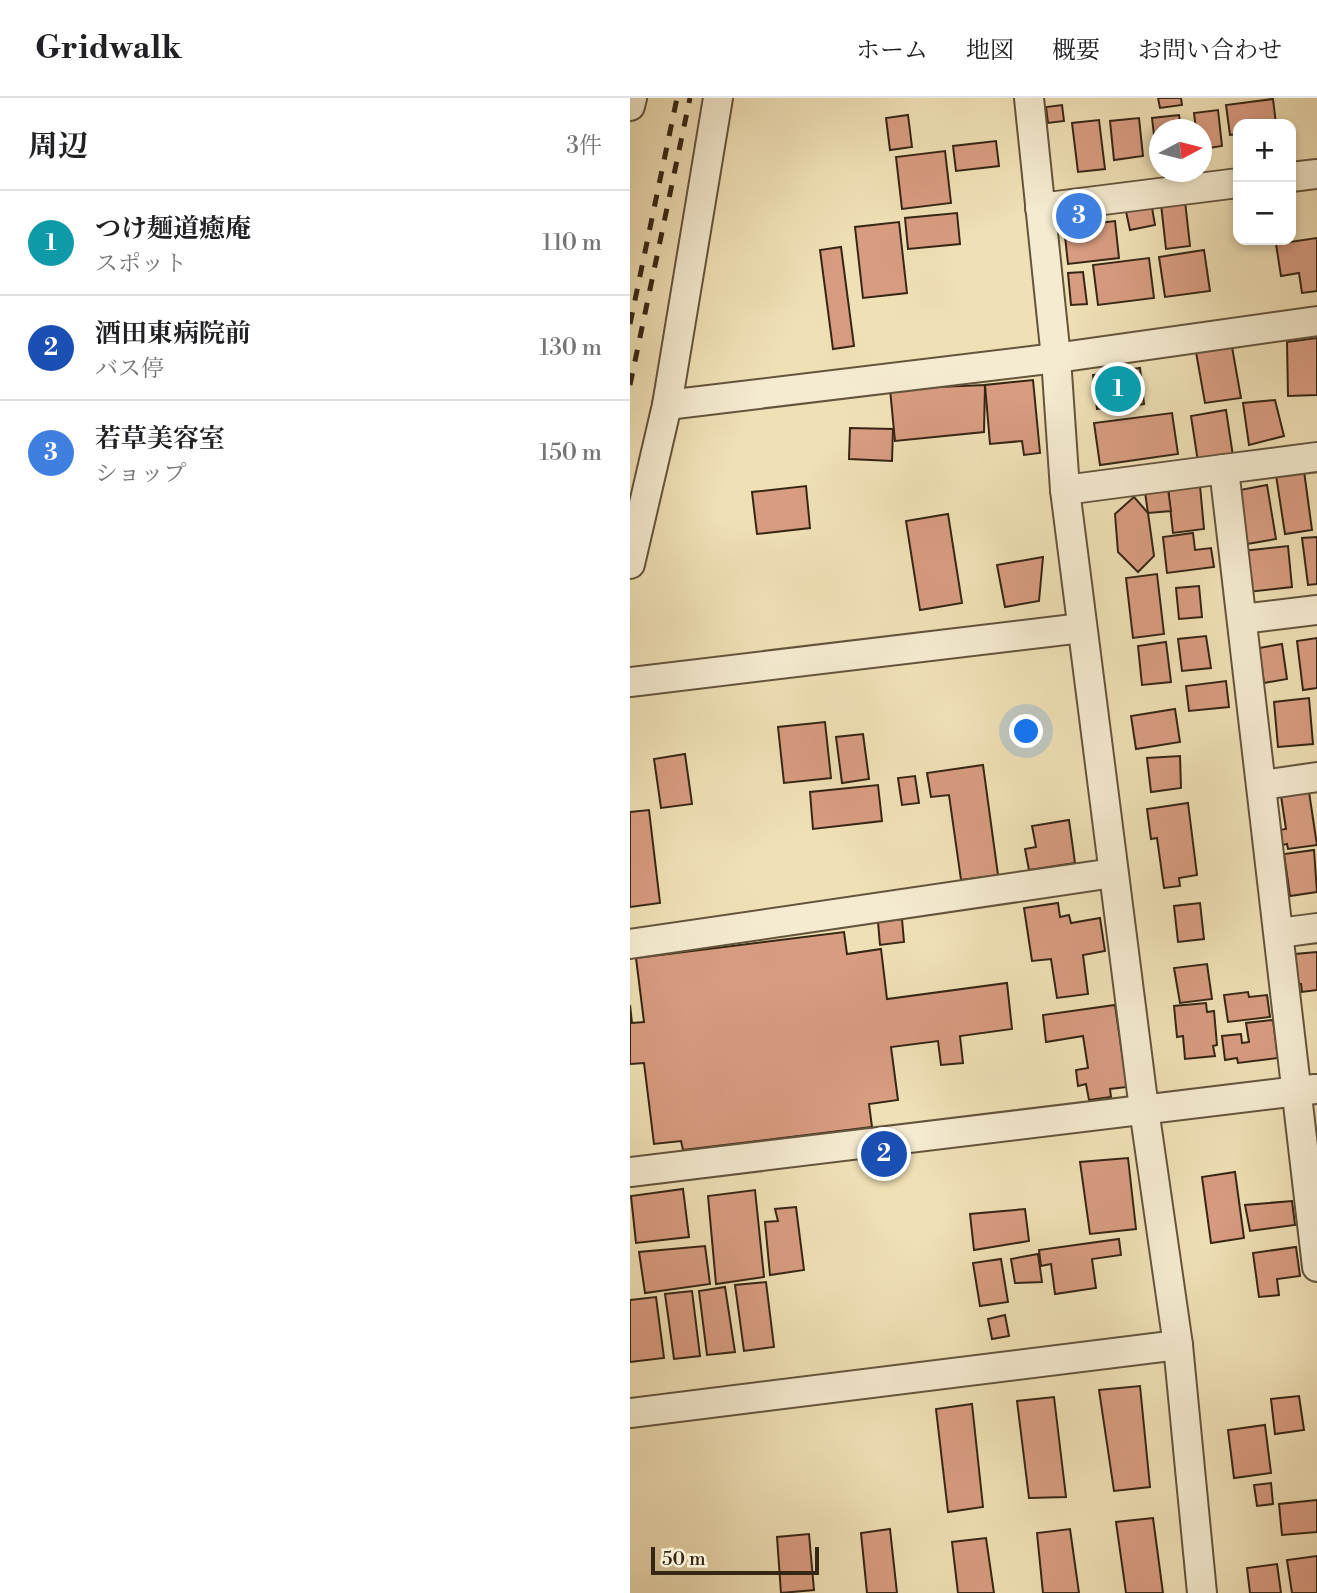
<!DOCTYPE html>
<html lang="ja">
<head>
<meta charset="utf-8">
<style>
	body { margin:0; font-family:"Libre Bodoni","Noto Serif JP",serif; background:#f2f2f2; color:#202124 }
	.controls { position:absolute; right:21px; top:21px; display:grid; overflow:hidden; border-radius:14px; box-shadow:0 4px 10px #0003 }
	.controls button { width:63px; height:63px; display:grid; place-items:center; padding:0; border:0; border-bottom:2px solid #e0e0e0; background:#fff; color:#202124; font:35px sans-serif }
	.compass { position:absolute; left:519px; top:21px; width:63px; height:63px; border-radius:50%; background:#fff; box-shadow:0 4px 10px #0003; rotate:83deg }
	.scale { position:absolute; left:21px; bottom:18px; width:168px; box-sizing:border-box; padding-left:7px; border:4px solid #362614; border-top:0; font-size:19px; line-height:24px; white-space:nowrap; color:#362614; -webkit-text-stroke:5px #f5ebd0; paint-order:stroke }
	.you { position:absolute; left:397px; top:634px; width:24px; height:24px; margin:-18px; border:5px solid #fff; border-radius:50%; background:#1a73e8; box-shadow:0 0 0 10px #1a73e833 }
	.badge { display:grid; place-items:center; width:46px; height:46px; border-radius:50%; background:#111827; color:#fff; font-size:23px; font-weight:700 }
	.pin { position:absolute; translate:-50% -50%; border:4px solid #fff; box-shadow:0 2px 7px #0006 }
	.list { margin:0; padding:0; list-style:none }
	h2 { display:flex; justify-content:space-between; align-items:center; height:91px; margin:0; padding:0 28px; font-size:30px }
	h2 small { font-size:23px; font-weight:400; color:#757577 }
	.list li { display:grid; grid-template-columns:46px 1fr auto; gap:21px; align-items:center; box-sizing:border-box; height:105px; padding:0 28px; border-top:2px solid #e0e0e0 }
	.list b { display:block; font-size:26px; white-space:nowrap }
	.list p { margin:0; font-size:23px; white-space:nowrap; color:#757577 }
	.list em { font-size:23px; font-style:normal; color:#757577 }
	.map { position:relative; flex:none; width:687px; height:1495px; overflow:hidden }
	header { display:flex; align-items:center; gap:42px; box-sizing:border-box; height:98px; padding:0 35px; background:#fff; border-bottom:2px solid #e0e0e0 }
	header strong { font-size:33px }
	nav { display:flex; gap:38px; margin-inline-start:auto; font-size:24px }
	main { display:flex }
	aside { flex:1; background:#fff }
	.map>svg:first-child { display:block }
	.building { fill:#d89c81; stroke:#362614; stroke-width:2 }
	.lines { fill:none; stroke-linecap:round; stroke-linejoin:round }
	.minor-casing { stroke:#64543c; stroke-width:32 }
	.minor { stroke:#f5ebd0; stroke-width:28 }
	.rail { stroke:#362614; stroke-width:5; stroke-dasharray:12 12; stroke-linecap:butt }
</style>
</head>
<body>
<header>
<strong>Gridwalk</strong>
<nav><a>ホーム</a><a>地図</a><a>概要</a><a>お問い合わせ</a></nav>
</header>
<main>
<aside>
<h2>周辺<small>3件</small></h2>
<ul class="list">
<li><span class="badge" style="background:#0f9aa8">1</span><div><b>つけ麺道癒庵</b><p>スポット</p></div><em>110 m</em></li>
<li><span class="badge" style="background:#1a4fb4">2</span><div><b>酒田東病院前</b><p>バス停</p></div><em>130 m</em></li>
<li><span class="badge" style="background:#3f7fe0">3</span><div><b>若草美容室</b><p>ショップ</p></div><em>150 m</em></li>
</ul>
</aside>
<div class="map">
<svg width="687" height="1495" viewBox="0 0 687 1495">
	<rect width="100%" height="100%" fill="#f0e0b6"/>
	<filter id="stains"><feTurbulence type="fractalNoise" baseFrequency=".00286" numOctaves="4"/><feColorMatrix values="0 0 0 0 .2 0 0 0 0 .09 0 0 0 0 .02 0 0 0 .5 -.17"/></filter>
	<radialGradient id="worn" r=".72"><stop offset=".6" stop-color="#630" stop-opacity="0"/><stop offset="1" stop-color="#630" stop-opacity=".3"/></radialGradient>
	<!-- building -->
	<g class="building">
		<path d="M 528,0 L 551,0 L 552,7 L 530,10 Z"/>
		<path d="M 643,1 L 646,26 L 608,26 L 608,36 L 600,37 L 596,7 Z"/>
		<path d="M 432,7 L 434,23 L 418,25 L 416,9 Z"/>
		<path d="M 588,12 L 592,48 L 572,51 L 572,32 L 566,32 L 564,15 Z"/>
		<path d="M 278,17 L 282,49 L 260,52 L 256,20 Z"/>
		<path d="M 549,17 L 551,32 L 530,32 L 528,71 L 522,20 Z"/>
		<path d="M 509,20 L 513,58 L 484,62 L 480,23 Z"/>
		<path d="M 469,22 L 475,71 L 448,74 L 442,25 Z"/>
		<path d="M 366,43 L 369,68 L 326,73 L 323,48 Z"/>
		<path d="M 315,53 L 321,105 L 272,111 L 266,59 Z"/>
		<path d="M 555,103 L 560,148 L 536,151 L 531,106 Z"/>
		<path d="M 521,104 L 525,127 L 500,132 L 495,109 Z"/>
		<path d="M 327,115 L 330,146 L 278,151 L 275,120 Z"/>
		<path d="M 485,123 L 489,160 L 438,166 L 434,129 Z"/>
		<path d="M 269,124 L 277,195 L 233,200 L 225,129 Z"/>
		<path d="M 687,140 L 687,193 L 672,195 L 669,175 L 651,178 L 646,146 Z"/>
		<path d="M 211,149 L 224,248 L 203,251 L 190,152 Z"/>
		<path d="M 574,152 L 580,193 L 535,199 L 529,159 Z"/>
		<path d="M 519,160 L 524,200 L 468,207 L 463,167 Z"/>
		<path d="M 453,174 L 457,206 L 441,207 L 438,175 Z"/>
		<path d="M 687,240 L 687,297 L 658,298 L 657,244 Z"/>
		<path d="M 602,249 L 611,300 L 575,305 L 566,254 Z"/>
		<path d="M 510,270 L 514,306 L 467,311 L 463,277 Z"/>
		<path d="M 403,282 L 410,355 L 394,357 L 392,343 L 360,346 L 355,287 Z"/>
		<path d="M 355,287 L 354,334 L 265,343 L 260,291 Z"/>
		<path d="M 645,302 L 654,338 L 619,347 L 613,305 Z"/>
		<path d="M 596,312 L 603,358 L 568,364 L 561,318 Z"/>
		<path d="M 542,315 L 548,356 L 470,367 L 464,325 Z"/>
		<path d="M 220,330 L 263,331 L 262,363 L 219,361 Z"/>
		<path d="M 674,373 L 682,432 L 655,436 L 646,377 Z"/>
		<path d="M 637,387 L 646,441 L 617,446 L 610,392 Z"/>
		<path d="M 176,388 L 180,430 L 127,436 L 122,394 Z"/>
		<path d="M 570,388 L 574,431 L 543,435 L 538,391 Z"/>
		<path d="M 538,391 L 541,413 L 518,415 L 515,394 Z"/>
		<path d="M 504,399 L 518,415 L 524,458 L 508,474 L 488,454 L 485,416 Z"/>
		<path d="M 318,416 L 332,505 L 290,512 L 276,423 Z"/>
		<path d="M 563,435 L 565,452 L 581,450 L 584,469 L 537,475 L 533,439 Z"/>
		<path d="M 687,439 L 687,486 L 678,487 L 672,440 Z"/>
		<path d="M 658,448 L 662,489 L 618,494 L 613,453 Z"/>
		<path d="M 413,459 L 409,503 L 375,509 L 367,467 Z"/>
		<path d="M 527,476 L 534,536 L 503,540 L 496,480 Z"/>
		<path d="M 569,488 L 572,519 L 549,521 L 546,490 Z"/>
		<path d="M 576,538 L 581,570 L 552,573 L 548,541 Z"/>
		<path d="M 687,540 L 687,590 L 673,592 L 667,543 Z"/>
		<path d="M 536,544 L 541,584 L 512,587 L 508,548 Z"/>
		<path d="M 652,546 L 657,581 L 634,585 L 629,550 Z"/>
		<path d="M 596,583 L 599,609 L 559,613 L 556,588 Z"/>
		<path d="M 679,600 L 683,646 L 648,649 L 644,604 Z"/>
		<path d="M 545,611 L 550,644 L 506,651 L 501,618 Z"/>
		<path d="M 195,624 L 201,680 L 154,685 L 148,629 Z"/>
		<path d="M 233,636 L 239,681 L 212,685 L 206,639 Z"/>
		<path d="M 55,656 L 62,706 L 31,710 L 24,661 Z"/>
		<path d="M 550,658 L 551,690 L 521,694 L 517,660 Z"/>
		<path d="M 353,667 L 368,777 L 331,782 L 319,697 L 301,699 L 297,675 Z"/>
		<path d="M 285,678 L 289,705 L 272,707 L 268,680 Z"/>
		<path d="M 248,687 L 252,723 L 183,731 L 180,694 Z"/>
		<path d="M 679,694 L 687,747 L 658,751 L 657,746 L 652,747 L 649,732 L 656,731 L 651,698 Z"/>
		<path d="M 558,705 L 567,777 L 549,780 L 550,788 L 534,790 L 527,740 L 521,741 L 517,711 Z"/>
		<path d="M 19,712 L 30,805 L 0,809 L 0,714 Z"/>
		<path d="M 439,722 L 445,765 L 399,772 L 395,751 L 406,749 L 402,728 Z"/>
		<path d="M 684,752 L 687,794 L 660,798 L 654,756 Z"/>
		<path d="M 428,805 L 430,819 L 439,817 L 441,825 L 470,820 L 475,853 L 453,857 L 458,896 L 427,900 L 421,861 L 402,863 L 394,810 Z"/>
		<path d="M 570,805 L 574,841 L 548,844 L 544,808 Z"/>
		<path d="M 272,821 L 274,844 L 250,847 L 248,824 Z"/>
		<path d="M 214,834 L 217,856 L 251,851 L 257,901 L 377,885 L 382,931 L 330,938 L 333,965 L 311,967 L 308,943 L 261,949 L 268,1002 L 239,1006 L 242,1029 L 53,1052 L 51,1043 L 24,1046 L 14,965 L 0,966 L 0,907 L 2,925 L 14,924 L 6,860 Z"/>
		<path d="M 687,854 L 687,892 L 672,894 L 671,886 L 668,886 L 665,856 Z"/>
		<path d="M 577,866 L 582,901 L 550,905 L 544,870 Z"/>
		<path d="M 618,894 L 619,899 L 637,897 L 640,919 L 598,924 L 594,897 Z"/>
		<path d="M 576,905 L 577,914 L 584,913 L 587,947 L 583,948 L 585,958 L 555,961 L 553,938 L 547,939 L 544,908 Z"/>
		<path d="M 485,907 L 497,989 L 480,991 L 481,999 L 459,1002 L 456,986 L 448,988 L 446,972 L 458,970 L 453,938 L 416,944 L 413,917 Z"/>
		<path d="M 643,922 L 648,960 L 608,965 L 607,960 L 595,962 L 592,938 L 611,936 L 612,945 L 619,944 L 616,925 Z"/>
		<path d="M 498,1060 L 506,1131 L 460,1136 L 450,1064 Z"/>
		<path d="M 605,1074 L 614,1140 L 581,1145 L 572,1079 Z"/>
		<path d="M 53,1091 L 59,1139 L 6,1145 L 1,1098 Z"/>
		<path d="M 125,1092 L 134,1179 L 86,1186 L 78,1098 Z"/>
		<path d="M 662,1103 L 665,1127 L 620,1133 L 615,1107 Z"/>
		<path d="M 166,1109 L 174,1172 L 140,1177 L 135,1124 L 148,1123 L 145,1111 Z"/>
		<path d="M 395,1111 L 399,1143 L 344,1152 L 340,1116 Z"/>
		<path d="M 489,1141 L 491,1157 L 462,1161 L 466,1190 L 425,1196 L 421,1166 L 411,1168 L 409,1152 Z"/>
		<path d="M 75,1148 L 80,1186 L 15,1195 L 9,1154 Z"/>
		<path d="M 666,1149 L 670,1178 L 647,1181 L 649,1197 L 629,1199 L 623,1155 Z"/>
		<path d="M 408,1156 L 412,1184 L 385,1185 L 381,1161 Z"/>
		<path d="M 371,1161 L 378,1204 L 350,1208 L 343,1165 Z"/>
		<path d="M 136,1184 L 144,1249 L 114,1253 L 105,1187 Z"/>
		<path d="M 95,1189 L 105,1254 L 77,1257 L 69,1193 Z"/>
		<path d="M 62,1193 L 70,1258 L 44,1261 L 35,1196 Z"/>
		<path d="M 26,1199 L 34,1260 L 0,1264 L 0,1202 Z"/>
		<path d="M 375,1217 L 379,1238 L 362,1241 L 358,1221 Z"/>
		<path d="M 510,1288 L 520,1389 L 484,1393 L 469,1292 Z"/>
		<path d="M 669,1298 L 674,1332 L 645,1336 L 641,1301 Z"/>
		<path d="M 424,1299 L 436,1399 L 399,1400 L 387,1303 Z"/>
		<path d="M 342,1306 L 353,1409 L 318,1414 L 306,1311 Z"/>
		<path d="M 635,1327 L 641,1375 L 604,1380 L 598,1332 Z"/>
		<path d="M 641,1385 L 643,1406 L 627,1408 L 624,1387 Z"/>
		<path d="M 687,1402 L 687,1434 L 652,1437 L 649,1406 Z"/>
		<path d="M 523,1420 L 533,1495 L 496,1495 L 486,1424 Z"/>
		<path d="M 260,1431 L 267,1495 L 237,1495 L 231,1435 Z"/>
		<path d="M 440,1431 L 449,1495 L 413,1495 L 407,1435 Z"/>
		<path d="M 179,1436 L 184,1492 L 151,1495 L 147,1439 Z"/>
		<path d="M 356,1440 L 364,1495 L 328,1495 L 322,1444 Z"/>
		<path d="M 687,1458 L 687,1495 L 662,1495 L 657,1462 Z"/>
		<path d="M 647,1466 L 651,1495 L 620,1495 L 617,1470 Z"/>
	</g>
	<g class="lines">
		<defs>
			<g id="minor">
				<path d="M 399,0 L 426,260 L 435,392 L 514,1011 L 548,1247 L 572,1495"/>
				<path d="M 0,8 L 2,0"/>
				<path d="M 661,79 L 687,76"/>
				<path d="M 410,110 L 608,85"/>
				<path d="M 37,307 L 426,260 L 687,223"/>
				<path d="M 594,371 L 687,359"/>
				<path d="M 435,392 L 594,371 L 687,1169"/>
				<path d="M 0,466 L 37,307 L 88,0"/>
				<path d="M 612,521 L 687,512"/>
				<path d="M 0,584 L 452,530"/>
				<path d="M 632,687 L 687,679"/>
				<path d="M 649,835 L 687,830"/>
				<path d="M 0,846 L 483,775"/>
				<path d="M 0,1074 L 685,991"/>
				<path d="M 0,1315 L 548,1247"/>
			</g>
		</defs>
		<!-- minor casing -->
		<use href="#minor" class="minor-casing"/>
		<!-- minor -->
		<use href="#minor" class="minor"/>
		<!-- rail -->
		<g class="rail">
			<path d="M 0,226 L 47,0"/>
			<path d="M 0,287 L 60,0"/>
		</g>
	</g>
	<rect width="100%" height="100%" filter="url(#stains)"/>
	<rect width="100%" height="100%" fill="url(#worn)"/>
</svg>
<div class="controls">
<button>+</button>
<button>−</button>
</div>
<svg class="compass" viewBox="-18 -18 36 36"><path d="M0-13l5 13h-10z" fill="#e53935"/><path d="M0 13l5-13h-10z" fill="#757577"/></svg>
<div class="scale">50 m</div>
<div class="you"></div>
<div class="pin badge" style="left:488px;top:291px;background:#0f9aa8">1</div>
<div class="pin badge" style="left:254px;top:1056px;background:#1a4fb4">2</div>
<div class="pin badge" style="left:449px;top:118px;background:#3f7fe0">3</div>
</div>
</main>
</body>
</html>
